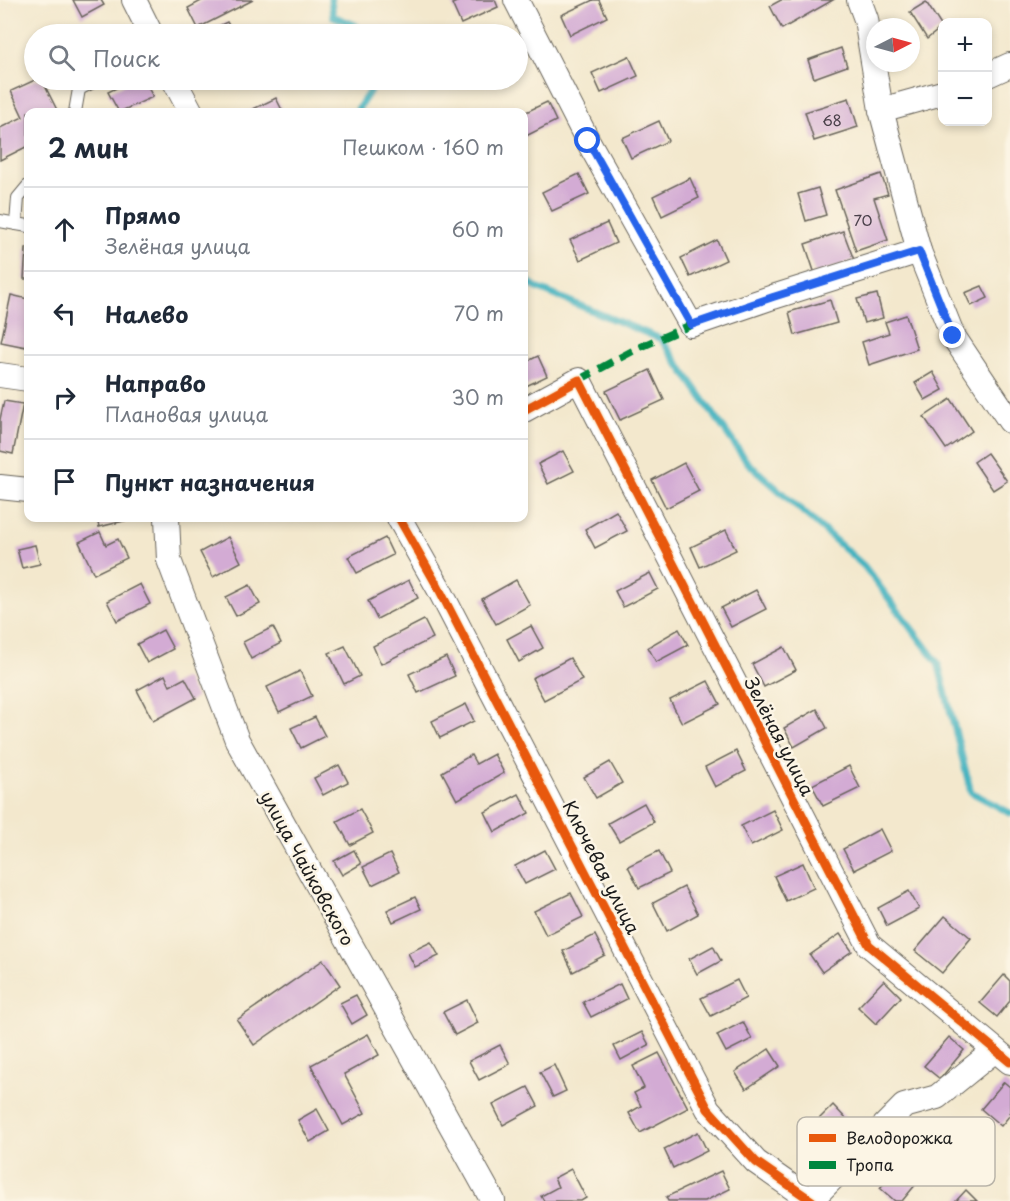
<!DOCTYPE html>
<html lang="ru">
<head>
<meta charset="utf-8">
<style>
	body { margin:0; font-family:"Playpen Sans",sans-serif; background:#f2f2f3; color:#1f2937 }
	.controls { position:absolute; right:18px; top:18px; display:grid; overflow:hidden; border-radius:12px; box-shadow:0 3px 9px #0003 }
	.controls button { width:54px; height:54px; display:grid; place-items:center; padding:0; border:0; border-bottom:2px solid #e0e1e3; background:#fff; color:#1f2937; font:30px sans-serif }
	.compass { position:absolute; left:866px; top:18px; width:54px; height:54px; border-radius:50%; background:#fff; box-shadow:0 3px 9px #0003; rotate:84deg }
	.stop { position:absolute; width:18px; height:18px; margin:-14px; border:4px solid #2563eb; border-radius:50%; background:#fff }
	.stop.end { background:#2563eb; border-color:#fff; box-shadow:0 2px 6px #0008 }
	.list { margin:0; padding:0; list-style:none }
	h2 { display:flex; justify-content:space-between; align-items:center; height:78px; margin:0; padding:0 24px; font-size:26px }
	h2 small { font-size:20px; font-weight:400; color:#747a83 }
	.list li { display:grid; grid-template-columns:39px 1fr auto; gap:18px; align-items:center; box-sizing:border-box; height:84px; padding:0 24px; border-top:2px solid #e0e1e3 }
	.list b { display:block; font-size:22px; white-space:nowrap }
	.list p { margin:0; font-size:20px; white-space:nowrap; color:#747a83 }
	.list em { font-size:20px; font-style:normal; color:#747a83 }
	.icon { flex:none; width:33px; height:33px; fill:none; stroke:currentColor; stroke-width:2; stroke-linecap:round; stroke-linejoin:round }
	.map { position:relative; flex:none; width:1010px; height:1201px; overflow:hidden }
	.search { position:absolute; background:#fff; box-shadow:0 3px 9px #0003; left:24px; top:24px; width:504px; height:66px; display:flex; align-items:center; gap:15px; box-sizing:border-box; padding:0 21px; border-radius:33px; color:#747a83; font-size:22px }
	.panel { position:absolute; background:#fff; box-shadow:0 3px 9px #0003; left:24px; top:108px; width:504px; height:414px; border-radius:12px }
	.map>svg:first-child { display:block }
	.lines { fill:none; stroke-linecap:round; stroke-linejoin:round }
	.stream { stroke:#45b3c0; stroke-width:7 }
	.building { fill:#d3abd4 }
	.service-casing { stroke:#67635a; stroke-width:14 }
	.minor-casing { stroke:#67635a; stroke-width:26 }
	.service { stroke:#fff; stroke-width:12 }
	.minor { stroke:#fff; stroke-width:24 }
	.quiet { stroke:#00873e; stroke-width:8; stroke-dasharray:15 8; stroke-linecap:butt }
	.cycleway-casing { stroke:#fcf5e5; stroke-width:13 }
	.cycleway { stroke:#e8590c; stroke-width:9 }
	.route { stroke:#2563eb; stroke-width:8 }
	.labels { text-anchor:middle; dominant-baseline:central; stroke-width:5; stroke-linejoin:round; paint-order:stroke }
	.number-label { font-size:15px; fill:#4a404a }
	.street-label { font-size:18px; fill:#1c1c1c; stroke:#fcf5e5 }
	.key { fill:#fcf5e5; stroke:#b9b4a9; stroke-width:1.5 }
	.key-label { font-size:16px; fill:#1c1c1c }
</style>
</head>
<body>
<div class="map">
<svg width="1010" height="1201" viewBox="0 0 1010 1201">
	<rect width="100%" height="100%" fill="#fcf5e5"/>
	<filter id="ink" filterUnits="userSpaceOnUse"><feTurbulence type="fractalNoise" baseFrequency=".0167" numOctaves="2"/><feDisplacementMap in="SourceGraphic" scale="12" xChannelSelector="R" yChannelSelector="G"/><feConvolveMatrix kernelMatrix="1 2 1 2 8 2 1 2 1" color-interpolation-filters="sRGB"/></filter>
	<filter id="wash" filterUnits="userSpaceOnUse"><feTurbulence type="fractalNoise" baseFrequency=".008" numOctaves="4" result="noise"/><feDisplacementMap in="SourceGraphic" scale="24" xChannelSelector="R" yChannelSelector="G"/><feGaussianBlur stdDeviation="1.35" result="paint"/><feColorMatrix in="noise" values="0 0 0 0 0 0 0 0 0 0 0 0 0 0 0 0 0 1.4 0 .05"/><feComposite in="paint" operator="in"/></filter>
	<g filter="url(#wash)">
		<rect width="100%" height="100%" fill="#f3e8cd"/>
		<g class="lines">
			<!-- stream -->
			<g class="stream">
				<path d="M 331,0 L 333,16 L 355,25 L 364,34"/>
				<path d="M 359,112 L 358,109 L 377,80"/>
				<path d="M 524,279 L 537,288 L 661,339 L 747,462 L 864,566 L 938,663 L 971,792 L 1010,813"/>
			</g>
		</g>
		<g id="blocks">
			<!-- building -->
			<g class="building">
				<path d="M 73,0 L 101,0 L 104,5 L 82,17 Z"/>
				<path d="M 203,0 L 253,0 L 198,28 L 188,8 Z"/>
				<path d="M 461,0 L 495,0 L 498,7 L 461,24 L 452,4 Z"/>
				<path d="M 593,0 L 599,0 L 607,17 L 570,35 L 561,15 Z"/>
				<path d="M 781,0 L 833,0 L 782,29 L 770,6 Z"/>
				<path d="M 926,2 L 942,27 L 927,39 L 910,12 Z"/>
				<path d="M 227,22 L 234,34 L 202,34 Z"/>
				<path d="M 841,48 L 847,66 L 814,78 L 808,60 Z"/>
				<path d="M 629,56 L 638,76 L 601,93 L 592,73 Z"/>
				<path d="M 35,80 L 42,80 L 58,112 L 28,112 L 28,146 L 0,160 L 0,128 L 23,117 L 11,91 Z"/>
				<path d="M 133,80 L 144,80 L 153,97 L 119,112 L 108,92 Z"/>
				<path d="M 276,98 L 283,112 L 247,112 Z"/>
				<path d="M 849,98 L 858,127 L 814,141 L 805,112 Z"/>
				<path d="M 547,102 L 556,121 L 524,137 L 524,113 Z"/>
				<path d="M 659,121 L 668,141 L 631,158 L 622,138 Z"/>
				<path d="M 579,174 L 589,194 L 552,211 L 542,192 Z"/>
				<path d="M 881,174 L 888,194 L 874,198 L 888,240 L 856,251 L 835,190 Z"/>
				<path d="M 690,178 L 699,198 L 662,216 L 653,196 Z"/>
				<path d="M 818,188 L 826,215 L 806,221 L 798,194 Z"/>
				<path d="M 607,223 L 616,243 L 580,260 L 570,240 Z"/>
				<path d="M 843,231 L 854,260 L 815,274 L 805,244 Z"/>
				<path d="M 717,240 L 726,260 L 690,277 L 681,258 Z"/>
				<path d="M 26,248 L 28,248 L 28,279 L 24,279 Z"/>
				<path d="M 982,286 L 988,298 L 971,306 L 965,293 Z"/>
				<path d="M 877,294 L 883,318 L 864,323 L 857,299 Z"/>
				<path d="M 11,295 L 28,299 L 28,334 L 26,347 L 1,342 Z"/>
				<path d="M 830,300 L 837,323 L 795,335 L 789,312 Z"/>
				<path d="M 906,315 L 917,349 L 869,365 L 862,342 L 889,333 L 885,322 Z"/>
				<path d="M 538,356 L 547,376 L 524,387 L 524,363 Z"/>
				<path d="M 650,370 L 664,400 L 620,420 L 606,391 Z"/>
				<path d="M 933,372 L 943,390 L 925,400 L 915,383 Z"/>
				<path d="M 951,399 L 972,431 L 946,449 L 924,417 Z"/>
				<path d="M 4,401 L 23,404 L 13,454 L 0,451 L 0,419 Z"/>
				<path d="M 563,451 L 574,471 L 548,484 L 538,464 Z"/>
				<path d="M 987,453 L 1007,481 L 993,490 L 974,462 Z"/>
				<path d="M 684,463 L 699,491 L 666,508 L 652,480 Z"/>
				<path d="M 616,511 L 627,531 L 595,548 L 585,529 Z"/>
				<path d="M 97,518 L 127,518 L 128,520 L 99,527 Z"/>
				<path d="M 726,530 L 736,550 L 700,567 L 691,547 Z"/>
				<path d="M 100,532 L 106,545 L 118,539 L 127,558 L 94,574 L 79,542 Z"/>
				<path d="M 228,537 L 241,562 L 213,577 L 200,552 Z"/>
				<path d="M 385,538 L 393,555 L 357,573 L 348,557 Z"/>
				<path d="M 35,545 L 40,564 L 22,568 L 17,549 Z"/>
				<path d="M 650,573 L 658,589 L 623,607 L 615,591 Z"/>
				<path d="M 409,580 L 418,598 L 377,619 L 368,601 Z"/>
				<path d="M 516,580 L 530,605 L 496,624 L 482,599 Z"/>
				<path d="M 140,584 L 150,604 L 117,621 L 107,601 Z"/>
				<path d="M 250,585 L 260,604 L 236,616 L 226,597 Z"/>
				<path d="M 756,590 L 766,609 L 731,627 L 721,608 Z"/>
				<path d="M 424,620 L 433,638 L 381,664 L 373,646 Z"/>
				<path d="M 531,626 L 543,648 L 519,662 L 507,639 Z"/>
				<path d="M 273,627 L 281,643 L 251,659 L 243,642 Z"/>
				<path d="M 679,629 L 688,645 L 656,662 L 648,647 Z"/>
				<path d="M 163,630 L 173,649 L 147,663 L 137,644 Z"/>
				<path d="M 345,646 L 360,676 L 344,684 L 329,653 Z"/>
				<path d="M 784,647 L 796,670 L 764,687 L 752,664 Z"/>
				<path d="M 446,657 L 455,676 L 418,693 L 409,674 Z"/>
				<path d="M 570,658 L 582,680 L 544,700 L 532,678 Z"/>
				<path d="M 300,671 L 312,696 L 279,712 L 267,687 Z"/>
				<path d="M 165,675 L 170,686 L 185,678 L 196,698 L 153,721 L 137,690 Z"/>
				<path d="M 708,681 L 720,704 L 682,723 L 670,700 Z"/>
				<path d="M 466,704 L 474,721 L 440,738 L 432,721 Z"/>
				<path d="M 817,709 L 827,728 L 794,747 L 784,728 Z"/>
				<path d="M 315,717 L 325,736 L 301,748 L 291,728 Z"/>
				<path d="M 736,751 L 746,771 L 715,787 L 705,767 Z"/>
				<path d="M 494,754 L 504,773 L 457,800 L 442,772 L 471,755 L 476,764 Z"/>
				<path d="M 610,762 L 622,783 L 596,798 L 584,777 Z"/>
				<path d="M 339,765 L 348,782 L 323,795 L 314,778 Z"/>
				<path d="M 849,766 L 860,788 L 823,806 L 812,785 Z"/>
				<path d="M 519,794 L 529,813 L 495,832 L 485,812 Z"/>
				<path d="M 644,803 L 654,822 L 619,841 L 608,823 Z"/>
				<path d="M 360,809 L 373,833 L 350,845 L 337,821 Z"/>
				<path d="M 773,810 L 783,830 L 751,846 L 741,826 Z"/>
				<path d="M 880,829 L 891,851 L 854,870 L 843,849 Z"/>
				<path d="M 354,850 L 361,864 L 342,875 L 334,861 Z"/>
				<path d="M 545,850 L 555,869 L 525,884 L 515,866 Z"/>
				<path d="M 659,851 L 670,873 L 639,888 L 628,866 Z"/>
				<path d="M 390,854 L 399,872 L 372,885 L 363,867 Z"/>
				<path d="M 803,863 L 814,888 L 786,901 L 774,876 Z"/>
				<path d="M 684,887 L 698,914 L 667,931 L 653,903 Z"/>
				<path d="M 909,891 L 919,909 L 887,926 L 878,908 Z"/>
				<path d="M 571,893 L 583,917 L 546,935 L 534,911 Z"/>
				<path d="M 415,897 L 421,909 L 393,922 L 387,910 Z"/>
				<path d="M 945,916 L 971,938 L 942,973 L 915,951 Z"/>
				<path d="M 840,934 L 852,951 L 822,972 L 810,955 Z"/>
				<path d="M 595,935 L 605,955 L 573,972 L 563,951 Z"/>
				<path d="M 431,942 L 439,956 L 415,967 L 408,953 Z"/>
				<path d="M 713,946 L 721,961 L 697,974 L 689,959 Z"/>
				<path d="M 323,960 L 340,985 L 254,1045 L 237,1020 Z"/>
				<path d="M 1004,975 L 1010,981 L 1010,1001 L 997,1017 L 980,1003 Z"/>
				<path d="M 737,980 L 746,998 L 711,1016 L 701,998 Z"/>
				<path d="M 884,980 L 901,997 L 876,1024 L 858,1007 Z"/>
				<path d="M 620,984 L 627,999 L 591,1017 L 583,1002 Z"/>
				<path d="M 356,995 L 367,1015 L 352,1024 L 340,1003 Z"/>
				<path d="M 467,1000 L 478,1023 L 455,1035 L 443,1012 Z"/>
				<path d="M 743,1022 L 752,1039 L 726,1052 L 717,1035 Z"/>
				<path d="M 642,1032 L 649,1045 L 621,1060 L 614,1046 Z"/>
				<path d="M 368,1034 L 379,1055 L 344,1074 L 365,1113 L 343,1125 L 311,1065 Z"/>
				<path d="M 949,1037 L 964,1050 L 940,1079 L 924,1066 Z"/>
				<path d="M 500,1045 L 510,1064 L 479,1080 L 469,1061 Z"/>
				<path d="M 769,1049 L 780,1066 L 746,1089 L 735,1072 Z"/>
				<path d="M 659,1053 L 688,1108 L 640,1133 L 629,1113 L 641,1106 L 634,1093 L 644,1088 L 633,1066 Z"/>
				<path d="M 554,1065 L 566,1091 L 553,1097 L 540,1072 Z"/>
				<path d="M 1004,1082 L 1010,1087 L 1010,1115 L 1001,1126 L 981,1109 Z"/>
				<path d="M 528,1087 L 538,1106 L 503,1125 L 493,1105 Z"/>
				<path d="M 833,1105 L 848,1121 L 824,1145 L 809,1129 Z"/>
				<path d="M 317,1109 L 329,1131 L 310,1142 L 298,1120 Z"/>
				<path d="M 698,1132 L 707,1151 L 673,1168 L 664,1149 Z"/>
				<path d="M 912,1150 L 931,1166 L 902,1201 L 895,1201 L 880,1188 Z"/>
				<path d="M 571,1169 L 586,1198 L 581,1201 L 544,1201 L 541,1196 L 558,1187 L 554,1178 Z"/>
				<path d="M 721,1171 L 730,1189 L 705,1201 L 668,1201 L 666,1197 Z"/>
				<path d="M 966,1190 L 977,1201 L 956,1201 Z"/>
			</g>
		</g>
	</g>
	<g filter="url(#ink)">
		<use href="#blocks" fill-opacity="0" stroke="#67635a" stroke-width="1.5"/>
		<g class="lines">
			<defs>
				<g id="service">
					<path d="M 75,112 L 79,89 L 97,80"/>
					<path d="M 0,221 L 28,226"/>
					<path d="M 16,224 L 18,198 L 28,186"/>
				</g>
				<g id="minor">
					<path d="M 134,0 L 151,34"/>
					<path d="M 516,0 L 588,141 L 691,325 L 773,297 L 919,251"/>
					<path d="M 859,0 L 866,19 L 881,110 L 919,251 L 953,336 L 1010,421"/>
					<path d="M 988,75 L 1010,65"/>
					<path d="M 174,80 L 191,112"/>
					<path d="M 881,110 L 942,93"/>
					<path d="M 0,375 L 28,379"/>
					<path d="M 524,410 L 579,380 L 869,945 L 1010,1062"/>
					<path d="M 0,487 L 28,490"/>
					<path d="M 167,518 L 169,560 L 237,740 L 493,1201"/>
					<path d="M 399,518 L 438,587 L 708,1109 L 756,1162 L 812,1201"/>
					<path d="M 811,1200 L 904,1106 L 937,1097 L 995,1050"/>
				</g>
			</defs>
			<!-- service casing -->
			<use href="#service" class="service-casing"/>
			<!-- minor casing -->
			<use href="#minor" class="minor-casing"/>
			<!-- service -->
			<use href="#service" class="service"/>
			<!-- minor -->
			<use href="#minor" class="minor"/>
			<!-- quiet -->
			<path class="quiet" d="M 579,380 L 638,348 L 691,325"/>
			<defs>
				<g id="cycleway">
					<path d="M 524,410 L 579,380 L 869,945 L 1010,1062"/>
					<path d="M 399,518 L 438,587 L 708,1109 L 756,1162 L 812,1201"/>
				</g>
			</defs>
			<!-- cycleway casing -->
			<use href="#cycleway" class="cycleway-casing"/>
			<!-- cycleway -->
			<use href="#cycleway" class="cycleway"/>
		</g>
	</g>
	<g class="lines" filter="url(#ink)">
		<!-- route -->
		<path class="route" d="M 588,141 L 691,325 L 773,297 L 919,251 L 953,336"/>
	</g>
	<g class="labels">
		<!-- number labels -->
		<g class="number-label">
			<text x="832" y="119">68</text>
			<text x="863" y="219">70</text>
		</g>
		<!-- street labels -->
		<g class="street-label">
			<text transform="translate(780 736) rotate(63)">Зелёная улица</text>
			<text transform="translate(602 867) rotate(63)">Ключевая улица</text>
			<text transform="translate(308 868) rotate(61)">улица Чайковского</text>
		</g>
	</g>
	<!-- legend -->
	<rect x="797" y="1117" width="198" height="69" rx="9" class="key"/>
	<rect x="809" y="1134" width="27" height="8" fill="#e8590c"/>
	<rect x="809" y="1161" width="27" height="8" fill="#00873e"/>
	<g class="key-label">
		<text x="846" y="1144">Велодорожка</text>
		<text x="846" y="1171">Тропа</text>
	</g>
</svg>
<div class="controls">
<button>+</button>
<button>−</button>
</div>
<svg class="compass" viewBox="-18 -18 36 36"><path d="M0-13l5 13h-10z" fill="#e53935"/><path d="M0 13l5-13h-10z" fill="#747a83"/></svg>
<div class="stop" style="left:588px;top:141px"></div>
<div class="stop end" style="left:953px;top:336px"></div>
<div class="search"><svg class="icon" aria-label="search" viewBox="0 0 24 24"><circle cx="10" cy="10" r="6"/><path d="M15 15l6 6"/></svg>Поиск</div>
<section class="panel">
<h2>2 мин<small>Пешком · 160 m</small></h2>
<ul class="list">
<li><svg class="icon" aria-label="ahead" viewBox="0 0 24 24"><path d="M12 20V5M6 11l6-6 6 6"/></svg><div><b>Прямо</b><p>Зелёная улица</p></div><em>60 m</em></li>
<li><svg class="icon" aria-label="left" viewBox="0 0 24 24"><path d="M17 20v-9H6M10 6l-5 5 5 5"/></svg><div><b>Налево</b></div><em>70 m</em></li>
<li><svg class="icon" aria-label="right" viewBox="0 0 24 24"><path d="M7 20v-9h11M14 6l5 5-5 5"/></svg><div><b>Направо</b><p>Плановая улица</p></div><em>30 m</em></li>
<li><svg class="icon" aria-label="arrive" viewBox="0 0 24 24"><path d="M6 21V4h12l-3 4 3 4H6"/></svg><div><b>Пункт назначения</b></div></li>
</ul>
</section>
</div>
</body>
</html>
